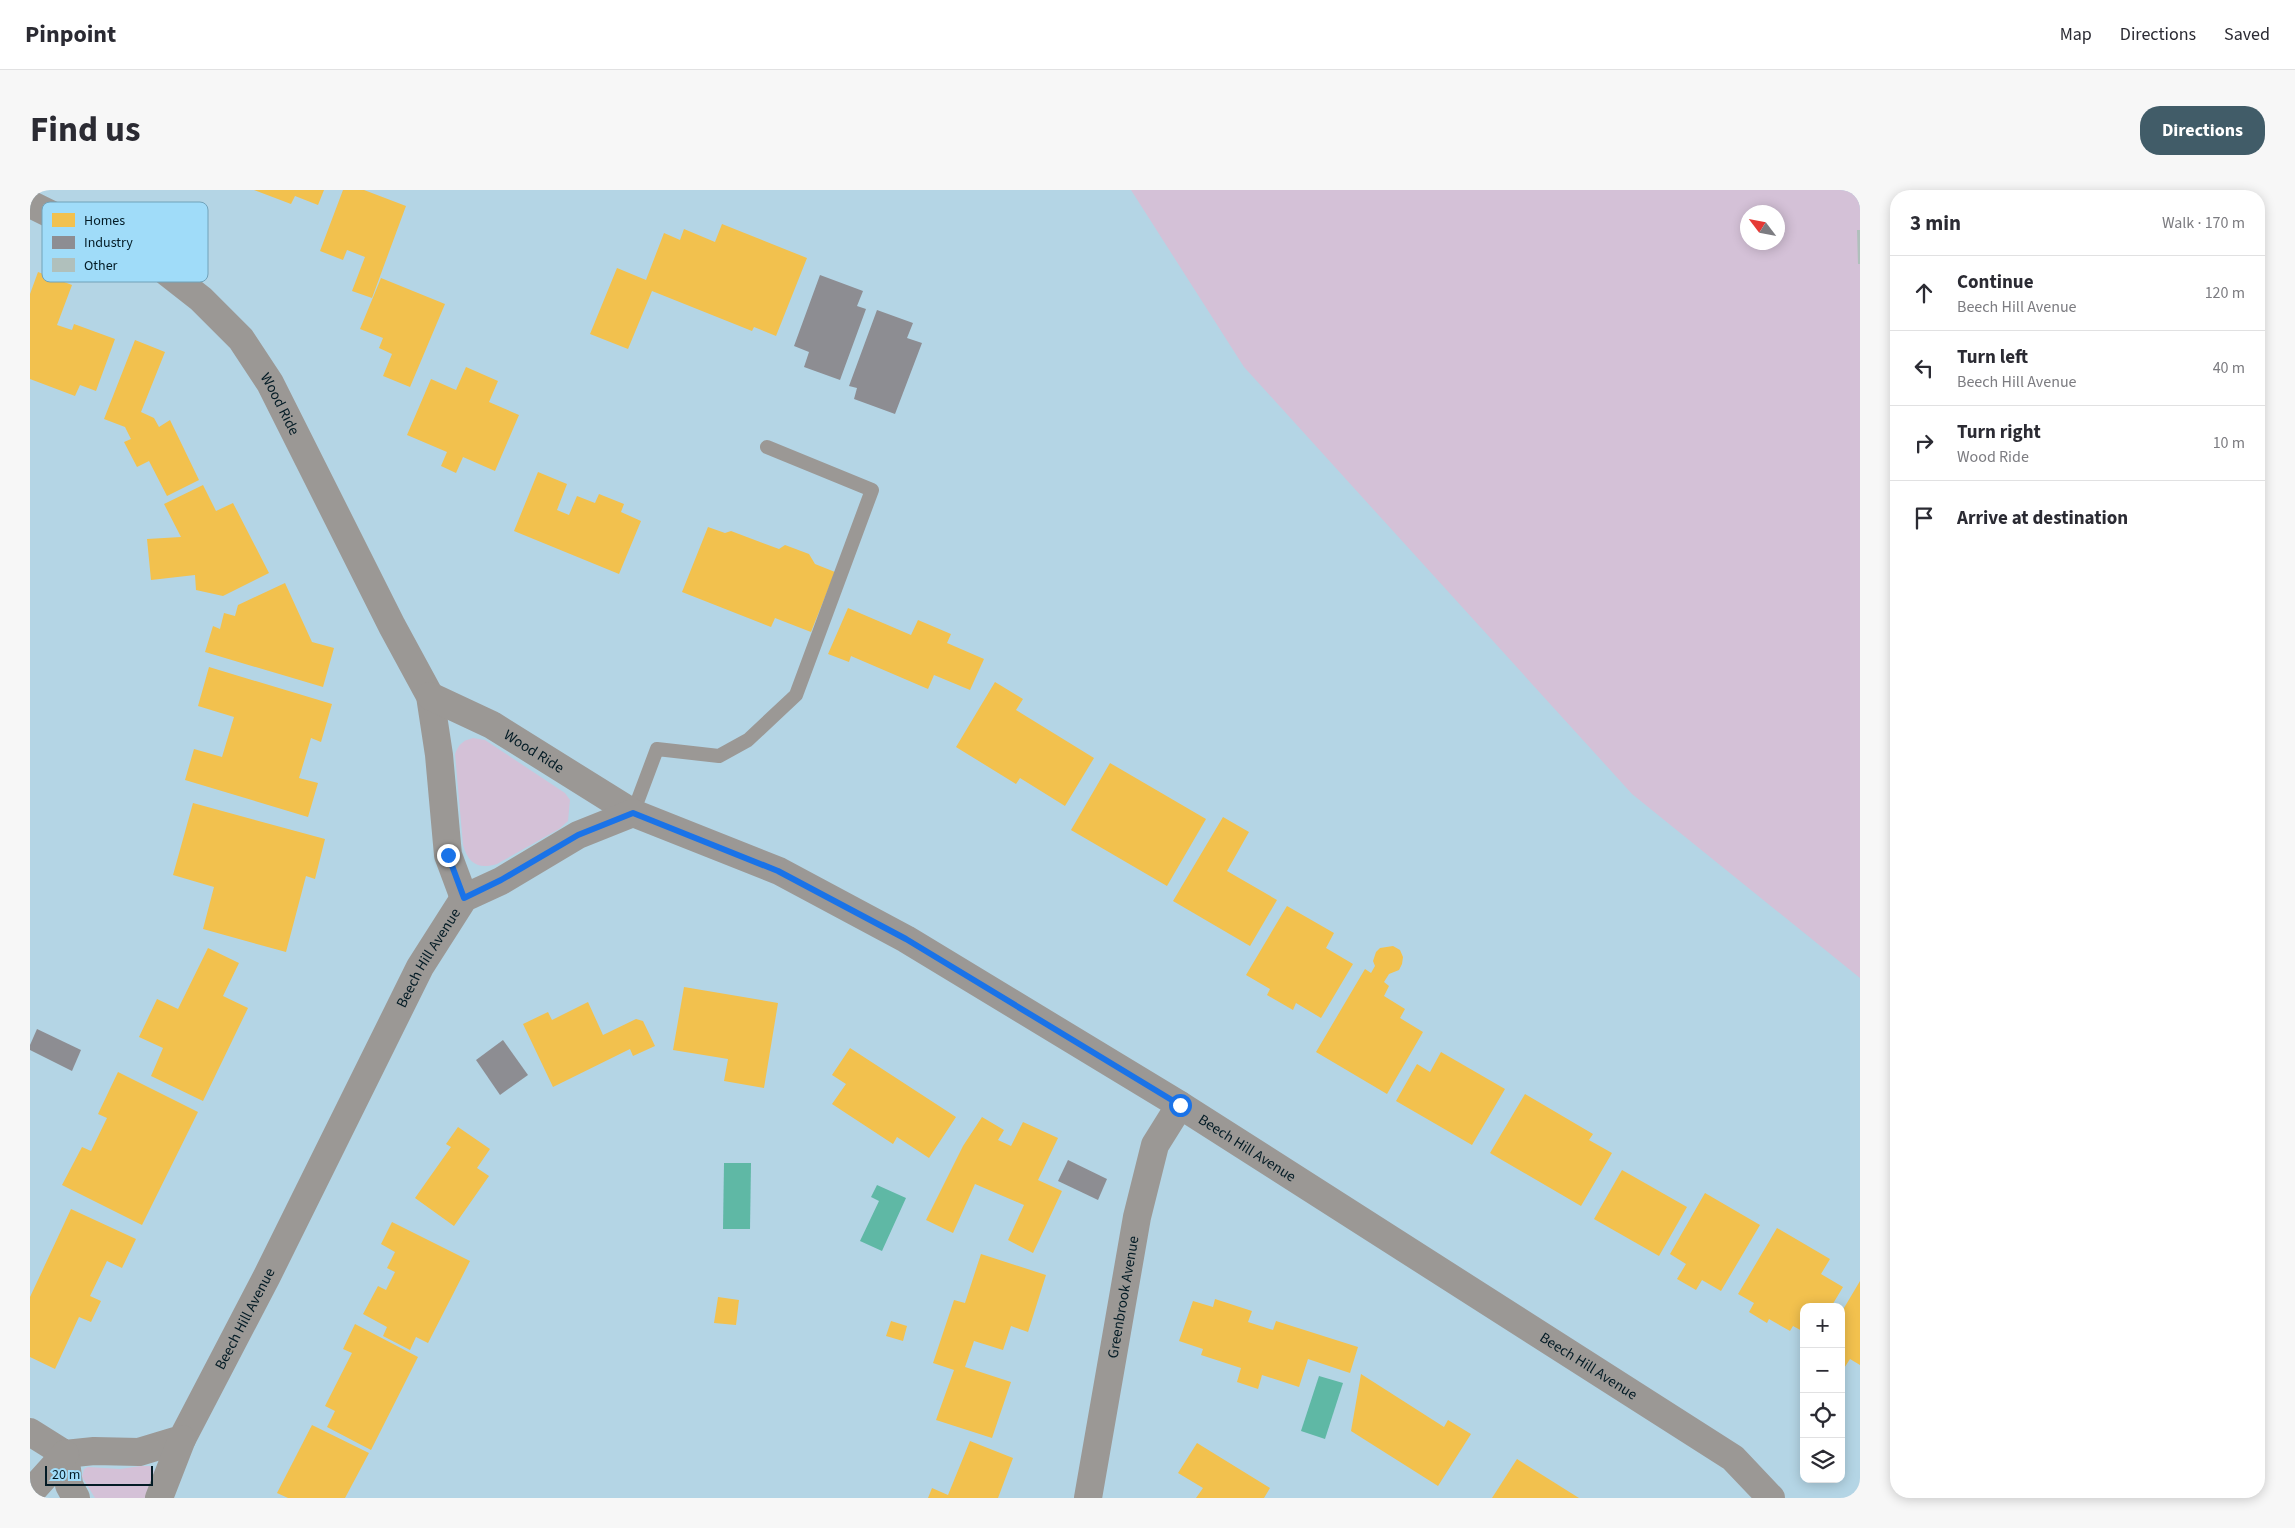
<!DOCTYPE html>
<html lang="en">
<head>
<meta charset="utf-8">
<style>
	body { margin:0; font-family:"Source Sans 3",sans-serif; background:#f7f7f7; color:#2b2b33 }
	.controls { position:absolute; right:15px; bottom:15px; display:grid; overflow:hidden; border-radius:10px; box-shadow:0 2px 12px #0003 }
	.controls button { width:45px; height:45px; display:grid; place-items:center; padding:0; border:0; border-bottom:1px solid #e1e1e2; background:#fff; color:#2b2b33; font:25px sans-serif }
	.compass { position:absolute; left:1710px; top:15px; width:45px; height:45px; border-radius:50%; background:#fff; box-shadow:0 2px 12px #0003; rotate:302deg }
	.scale { position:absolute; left:15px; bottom:12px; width:108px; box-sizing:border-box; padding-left:5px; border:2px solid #031b25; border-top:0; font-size:14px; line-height:18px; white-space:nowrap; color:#031b25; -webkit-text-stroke:4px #a0dcf9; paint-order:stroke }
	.stop { position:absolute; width:15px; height:15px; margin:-11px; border:4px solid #1a73e8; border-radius:50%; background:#fff }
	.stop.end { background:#1a73e8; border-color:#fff; box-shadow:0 1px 5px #0008 }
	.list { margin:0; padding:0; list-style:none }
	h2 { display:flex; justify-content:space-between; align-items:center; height:65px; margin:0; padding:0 20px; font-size:21px }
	h2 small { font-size:16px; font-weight:400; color:#7c7c81 }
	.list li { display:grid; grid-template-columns:32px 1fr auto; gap:15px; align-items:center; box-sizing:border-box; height:75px; padding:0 20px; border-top:1px solid #e1e1e2 }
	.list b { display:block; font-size:19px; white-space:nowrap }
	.list p { margin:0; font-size:16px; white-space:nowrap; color:#7c7c81 }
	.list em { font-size:16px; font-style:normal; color:#7c7c81 }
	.icon { flex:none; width:28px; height:28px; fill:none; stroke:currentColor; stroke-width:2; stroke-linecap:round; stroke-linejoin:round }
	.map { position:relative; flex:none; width:1830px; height:1308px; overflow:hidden; border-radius:20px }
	header { display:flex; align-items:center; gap:30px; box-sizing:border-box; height:70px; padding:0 25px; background:#fff; border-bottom:1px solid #e1e1e2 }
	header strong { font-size:24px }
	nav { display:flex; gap:28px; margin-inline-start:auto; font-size:18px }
	.intro { display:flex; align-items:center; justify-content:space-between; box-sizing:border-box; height:120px; padding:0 30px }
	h1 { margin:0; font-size:35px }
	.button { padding:12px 22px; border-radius:20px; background:#415c68; color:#fff; font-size:18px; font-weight:700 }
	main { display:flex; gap:30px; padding:0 30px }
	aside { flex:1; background:#fff; border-radius:20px; box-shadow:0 2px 12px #0003 }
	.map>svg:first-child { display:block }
	.green { fill:#d4c1d7; fill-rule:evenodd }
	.water { fill:#5fb8a5 }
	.homes { fill:#f2c14e }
	.industry { fill:#8d8d92 }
	.building { fill:#b0c0bc }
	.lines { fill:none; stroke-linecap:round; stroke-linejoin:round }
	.service { stroke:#9b9895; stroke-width:14 }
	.minor { stroke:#9b9895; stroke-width:28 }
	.route { stroke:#1a73e8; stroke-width:6 }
	.labels { text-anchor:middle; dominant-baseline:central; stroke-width:5; stroke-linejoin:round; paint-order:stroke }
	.street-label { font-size:15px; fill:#031b25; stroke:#a0dcf9 }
	.key { fill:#a0dcf9; stroke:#71a2b9; stroke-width:1 }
	.key-label { font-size:14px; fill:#031b25 }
</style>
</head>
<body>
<header>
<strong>Pinpoint</strong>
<nav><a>Map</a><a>Directions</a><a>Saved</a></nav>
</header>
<div class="intro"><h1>Find us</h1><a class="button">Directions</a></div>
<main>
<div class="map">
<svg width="1830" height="1308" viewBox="0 0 1830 1308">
	<rect width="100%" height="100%" fill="#b4d5e5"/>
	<!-- green -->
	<g class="green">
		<path d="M 1101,0 L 1830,0 L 1830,788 L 1602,604 L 1214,177 ZM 1718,22 L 1748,22 L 1748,52 L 1718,52 Z"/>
		<path d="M 443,548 L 455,550 L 535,603 L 540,610 L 538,631 L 529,639 L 467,674 C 448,680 438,673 433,655 L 425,564 C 429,554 432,551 443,548 Z"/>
		<path d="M 111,1276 L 120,1276 L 124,1281 L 115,1308 L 65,1308 L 52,1287 L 54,1279 L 58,1277 L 90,1279 Z"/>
	</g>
	<!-- water -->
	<g class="water">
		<path d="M 694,973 L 721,973 L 720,1039 L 693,1039 Z"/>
		<path d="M 847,995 L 876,1008 L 852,1061 L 830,1051 L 849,1011 L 841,1007 Z"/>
		<path d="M 1289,1186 L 1313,1193 L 1295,1249 L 1271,1241 Z"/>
	</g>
	<!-- homes -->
	<g class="homes">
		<path d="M 224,0 L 294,0 L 288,15 L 265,6 L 261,14 Z"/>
		<path d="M 313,0 L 334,0 L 376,16 L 342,108 L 322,101 L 335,67 L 317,60 L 313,70 L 290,61 Z"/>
		<path d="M 692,34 L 777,68 L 746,146 L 724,137 L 722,141 L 622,101 L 598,159 L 560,144 L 587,78 L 616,90 L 634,43 L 650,50 L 654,39 L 685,52 Z"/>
		<path d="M 8,82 L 42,95 L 27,135 L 42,140 L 44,134 L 85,149 L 66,201 L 50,195 L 45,206 L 0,189 L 0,104 Z"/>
		<path d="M 351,88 L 415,114 L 380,197 L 353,186 L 362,164 L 349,158 L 353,148 L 330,139 Z"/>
		<path d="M 105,150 L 135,162 L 111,222 L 124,228 L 129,237 L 140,230 L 169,290 L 137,306 L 119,271 L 107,277 L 94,252 L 101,249 L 95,237 L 74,229 Z"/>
		<path d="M 436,177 L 468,191 L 459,212 L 489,225 L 465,281 L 433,267 L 426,283 L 411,276 L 417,262 L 377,245 L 401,189 L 426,200 Z"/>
		<path d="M 508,282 L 537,294 L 527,320 L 539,325 L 547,306 L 565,313 L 569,304 L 594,314 L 591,322 L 611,331 L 589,384 L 484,341 Z"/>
		<path d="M 173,295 L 186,321 L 203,313 L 239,383 L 193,406 L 166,400 L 165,385 L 121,390 L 117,349 L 151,347 L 134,314 Z"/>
		<path d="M 678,337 L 695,343 L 701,341 L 749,359 L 755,355 L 779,364 L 785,374 L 805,382 L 781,442 L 745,428 L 741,437 L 652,402 Z"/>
		<path d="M 255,393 L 282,452 L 304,458 L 293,497 L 175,462 L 183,436 L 190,439 L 194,423 L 205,426 L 208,415 Z"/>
		<path d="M 818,418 L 881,445 L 888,430 L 921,444 L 917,453 L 954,469 L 940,500 L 904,485 L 898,499 L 821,466 L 819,472 L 798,464 Z"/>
		<path d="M 179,477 L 302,514 L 291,552 L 281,548 L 269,588 L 288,593 L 278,627 L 155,590 L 164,559 L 192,567 L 204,527 L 168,516 Z"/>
		<path d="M 965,492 L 993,509 L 986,520 L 1064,568 L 1035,616 L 990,588 L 986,594 L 926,557 Z"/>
		<path d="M 1080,573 L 1176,629 L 1137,696 L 1041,640 Z"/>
		<path d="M 163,613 L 295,649 L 285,689 L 276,686 L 256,762 L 173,739 L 184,697 L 143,685 Z"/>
		<path d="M 1193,627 L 1219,642 L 1197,681 L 1247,710 L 1220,756 L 1143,711 Z"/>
		<path d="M 1257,716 L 1304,743 L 1296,758 L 1323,774 L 1291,828 L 1266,813 L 1263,820 L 1237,805 L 1240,799 L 1216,785 Z"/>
		<path d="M 1363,756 L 1370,760 L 1373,767 L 1372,774 L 1369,780 L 1359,784 L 1354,792 L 1359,796 L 1354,806 L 1375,819 L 1370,828 L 1393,842 L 1357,904 L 1286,862 L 1335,779 L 1341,783 L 1345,776 L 1343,771 L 1346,762 L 1350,758 Z"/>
		<path d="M 178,758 L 209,773 L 193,806 L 218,818 L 173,911 L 121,886 L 133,858 L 109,847 L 127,809 L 148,819 Z"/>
		<path d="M 654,797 L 748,813 L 734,898 L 694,891 L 698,869 L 643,860 Z"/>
		<path d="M 558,812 L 573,845 L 606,829 L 613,831 L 625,856 L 603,866 L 600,859 L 523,897 L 493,834 L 518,822 L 522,830 Z"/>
		<path d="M 820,858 L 926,927 L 899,968 L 867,947 L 863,954 L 802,914 L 816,894 L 802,885 Z"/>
		<path d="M 1411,862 L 1475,899 L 1442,955 L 1366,911 L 1387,874 L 1400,882 Z"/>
		<path d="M 88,882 L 168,922 L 112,1035 L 32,995 L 52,957 L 61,961 L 77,928 L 68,924 Z"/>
		<path d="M 1495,904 L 1563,944 L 1559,950 L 1582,963 L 1551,1016 L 1460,963 Z"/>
		<path d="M 952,927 L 974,940 L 968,950 L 981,956 L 993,932 L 1028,948 L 1008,990 L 1032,1001 L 1003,1063 L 978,1050 L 994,1015 L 945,994 L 923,1043 L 896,1030 L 933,956 Z"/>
		<path d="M 428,937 L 460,959 L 447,978 L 459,986 L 424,1036 L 385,1008 L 421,957 L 416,954 Z"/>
		<path d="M 1592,980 L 1657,1017 L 1629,1066 L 1564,1029 Z"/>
		<path d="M 1675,1003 L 1730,1035 L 1691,1101 L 1672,1090 L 1666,1100 L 1647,1089 L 1656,1074 L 1640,1064 Z"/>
		<path d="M 41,1019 L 106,1049 L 92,1078 L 77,1071 L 60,1106 L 71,1111 L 61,1132 L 49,1127 L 25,1179 L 0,1167 L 0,1107 Z"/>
		<path d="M 362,1032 L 440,1071 L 398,1153 L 386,1147 L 380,1160 L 353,1146 L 357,1137 L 333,1124 L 348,1096 L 356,1100 L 365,1082 L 357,1078 L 365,1062 L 351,1054 Z"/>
		<path d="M 1747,1038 L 1800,1069 L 1791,1084 L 1813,1097 L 1801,1117 L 1774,1117 L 1774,1142 L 1763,1136 L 1760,1141 L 1739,1129 L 1737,1133 L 1719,1122 L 1724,1113 L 1708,1104 Z"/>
		<path d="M 951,1064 L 1016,1085 L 998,1142 L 981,1136 L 973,1160 L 944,1151 L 935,1177 L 981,1192 L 962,1248 L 906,1230 L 924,1180 L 903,1173 L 924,1110 L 935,1113 Z"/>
		<path d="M 1830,1091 L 1830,1175 L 1820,1169 L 1811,1183 L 1811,1123 Z"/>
		<path d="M 688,1107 L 709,1110 L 706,1135 L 684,1133 Z"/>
		<path d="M 1185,1109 L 1222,1121 L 1218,1132 L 1243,1140 L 1246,1131 L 1328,1157 L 1320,1183 L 1278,1169 L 1269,1197 L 1232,1185 L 1228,1199 L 1207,1192 L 1211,1178 L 1171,1165 L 1173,1159 L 1149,1151 L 1163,1111 L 1183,1117 Z"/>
		<path d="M 861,1131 L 877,1136 L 873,1151 L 856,1146 Z"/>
		<path d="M 325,1134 L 388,1167 L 341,1260 L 297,1237 L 305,1221 L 295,1216 L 322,1163 L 313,1159 Z"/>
		<path d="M 1331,1184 L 1414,1237 L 1418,1230 L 1441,1244 L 1408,1296 L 1321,1241 Z"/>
		<path d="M 282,1235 L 339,1263 L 315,1308 L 258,1308 L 247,1303 Z"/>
		<path d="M 940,1251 L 983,1268 L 968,1308 L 898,1308 L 902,1298 L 918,1305 Z"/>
		<path d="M 1167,1253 L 1240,1298 L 1234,1308 L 1166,1308 L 1173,1298 L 1148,1283 Z"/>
		<path d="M 1487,1269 L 1549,1308 L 1462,1308 Z"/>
	</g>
	<!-- industry -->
	<g class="industry">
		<path d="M 790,85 L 833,101 L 827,116 L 836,119 L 810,190 L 774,177 L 779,162 L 764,156 Z"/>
		<path d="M 847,120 L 883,133 L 877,148 L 892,153 L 865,224 L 824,209 L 827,198 L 819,196 Z"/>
		<path d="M 7,839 L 51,860 L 42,881 L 0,860 L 0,855 Z"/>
		<path d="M 473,850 L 498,885 L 470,905 L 446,870 Z"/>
		<path d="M 1038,970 L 1077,989 L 1068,1010 L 1028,991 Z"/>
	</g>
	<!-- building -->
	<path class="building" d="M 1827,40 L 1830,40 L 1830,74 L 1828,74 Z"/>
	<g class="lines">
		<!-- service -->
		<path class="service" d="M 603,623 L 627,559 L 689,566 L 718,550 L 766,505 L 842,300 L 737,257"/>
		<!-- minor -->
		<g class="minor">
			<path id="s1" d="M 0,14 L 134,80 L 171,109 L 211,149 L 240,193 L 362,436 L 400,506 L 409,565 L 418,665 L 434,708"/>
			<path id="s2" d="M 400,506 L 462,535 L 603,623 L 749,681 L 876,749 L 1150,915 L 1703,1268 L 1741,1308"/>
			<path id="s3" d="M 0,1242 L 35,1264 L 64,1261 L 109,1262 L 152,1249 L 237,1086 L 390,777 L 434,708 L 471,691 L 548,645 L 603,623"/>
			<path d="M 35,1264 L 39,1295 L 46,1308"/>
			<path d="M 0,1303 L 35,1264"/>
			<path d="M 129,1308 L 152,1249"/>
			<path id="s4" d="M 1058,1308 L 1107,1027 L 1125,955 L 1150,915"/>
		</g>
	</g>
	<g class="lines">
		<!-- route -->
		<path class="route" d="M 418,665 L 434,708 L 471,690 L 548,645 L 603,623 L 748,681 L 876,749 L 1150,915"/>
	</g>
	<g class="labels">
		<!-- street labels -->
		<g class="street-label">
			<text stroke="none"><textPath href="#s1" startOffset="329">Wood Ride</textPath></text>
			<text stroke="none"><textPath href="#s2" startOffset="118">Wood Ride</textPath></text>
			<text stroke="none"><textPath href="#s3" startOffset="701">Beech Hill Avenue</textPath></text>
			<text stroke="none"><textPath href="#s2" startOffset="936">Beech Hill Avenue</textPath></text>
			<text stroke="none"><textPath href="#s4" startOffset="204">Greenbrook Avenue</textPath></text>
			<text stroke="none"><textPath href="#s3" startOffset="296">Beech Hill Avenue</textPath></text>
			<text stroke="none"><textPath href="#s2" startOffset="1341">Beech Hill Avenue</textPath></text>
		</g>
	</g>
	<!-- legend -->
	<rect x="12" y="12" width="166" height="80" rx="8" class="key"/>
	<rect x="22" y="23" width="23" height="14" fill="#f2c14e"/>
	<rect x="22" y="46" width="23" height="13" fill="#8d8d92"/>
	<rect x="22" y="68" width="23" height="14" fill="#b0c0bc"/>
	<g class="key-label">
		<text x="54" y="35">Homes</text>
		<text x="54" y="57">Industry</text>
		<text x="54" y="80">Other</text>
	</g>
</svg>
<div class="controls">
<button>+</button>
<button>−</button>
<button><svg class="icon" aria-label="locate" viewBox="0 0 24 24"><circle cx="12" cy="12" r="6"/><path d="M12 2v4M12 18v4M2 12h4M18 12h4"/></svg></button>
<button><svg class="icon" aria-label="layers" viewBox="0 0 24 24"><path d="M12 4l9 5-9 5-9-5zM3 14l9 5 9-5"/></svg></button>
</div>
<svg class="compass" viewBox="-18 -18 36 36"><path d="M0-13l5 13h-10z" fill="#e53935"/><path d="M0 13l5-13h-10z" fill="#7c7c81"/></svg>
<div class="scale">20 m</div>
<div class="stop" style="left:1150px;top:915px"></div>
<div class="stop end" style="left:418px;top:665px"></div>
</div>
<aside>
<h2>3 min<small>Walk · 170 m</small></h2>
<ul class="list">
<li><svg class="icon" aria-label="ahead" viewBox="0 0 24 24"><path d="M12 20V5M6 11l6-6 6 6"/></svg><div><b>Continue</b><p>Beech Hill Avenue</p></div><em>120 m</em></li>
<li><svg class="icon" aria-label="left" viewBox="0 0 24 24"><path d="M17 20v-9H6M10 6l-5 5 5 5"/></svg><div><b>Turn left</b><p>Beech Hill Avenue</p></div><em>40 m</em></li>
<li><svg class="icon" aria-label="right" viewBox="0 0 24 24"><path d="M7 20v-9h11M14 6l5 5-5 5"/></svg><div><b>Turn right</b><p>Wood Ride</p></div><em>10 m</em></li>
<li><svg class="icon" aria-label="arrive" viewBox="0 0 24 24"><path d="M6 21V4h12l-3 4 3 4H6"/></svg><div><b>Arrive at destination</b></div></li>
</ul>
</aside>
</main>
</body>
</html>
